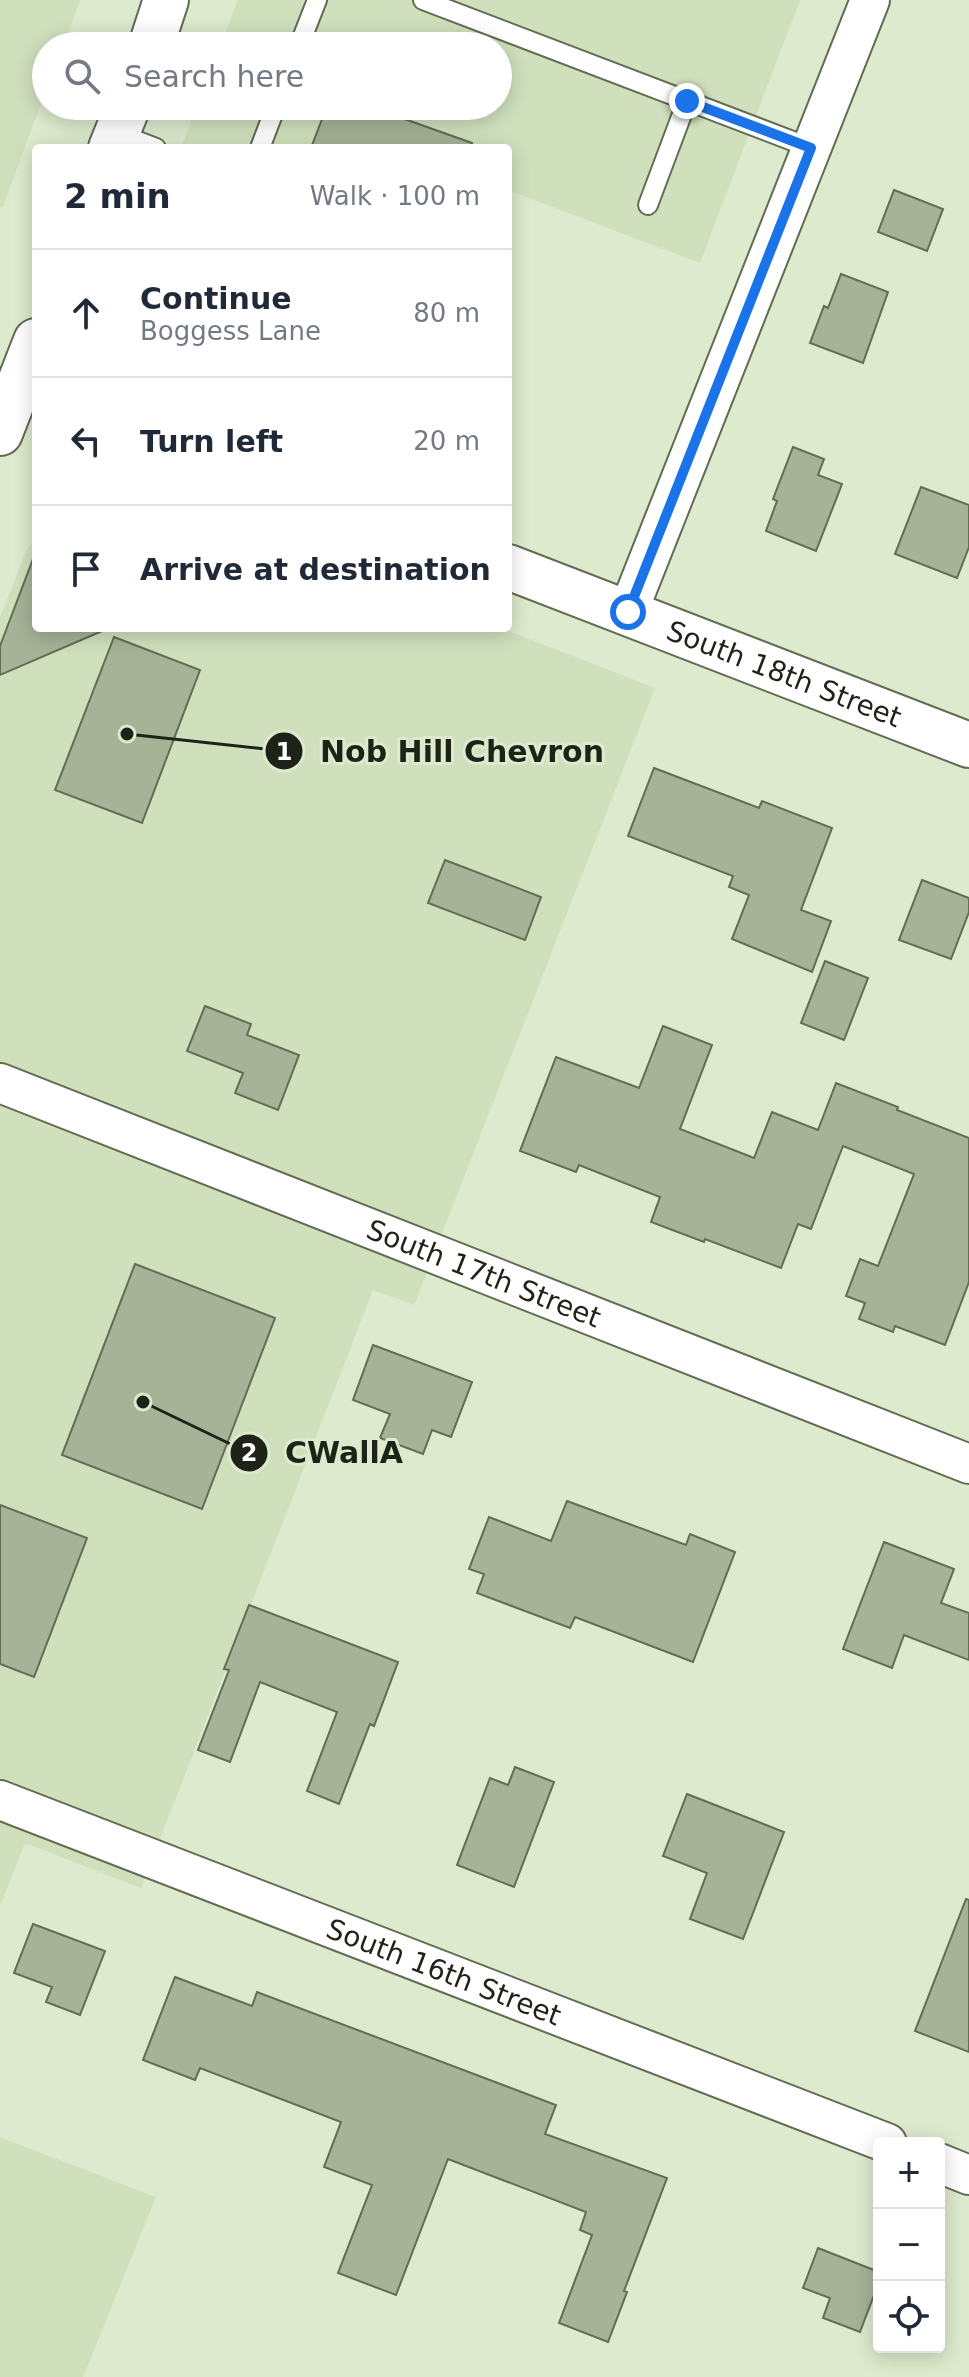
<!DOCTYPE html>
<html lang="en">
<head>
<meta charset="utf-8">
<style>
	body { margin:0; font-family:"DejaVu Sans",sans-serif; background:#f6f6f7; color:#1f2937 }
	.controls { position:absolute; right:24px; bottom:24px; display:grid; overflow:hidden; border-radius:8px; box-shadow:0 4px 20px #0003 }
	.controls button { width:72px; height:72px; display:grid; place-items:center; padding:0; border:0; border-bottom:2px solid #e0e1e3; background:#fff; color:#1f2937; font:40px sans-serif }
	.stop { position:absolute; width:24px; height:24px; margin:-18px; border:6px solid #1a73e8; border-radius:50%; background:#fff }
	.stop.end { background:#1a73e8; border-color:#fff; box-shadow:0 2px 8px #0008 }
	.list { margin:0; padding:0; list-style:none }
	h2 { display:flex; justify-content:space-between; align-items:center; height:104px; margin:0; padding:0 32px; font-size:34px }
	h2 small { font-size:26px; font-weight:400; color:#747a83 }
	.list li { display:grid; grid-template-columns:52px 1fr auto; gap:24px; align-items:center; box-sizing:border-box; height:128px; padding:0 32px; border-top:2px solid #e0e1e3 }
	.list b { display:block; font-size:30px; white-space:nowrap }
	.list p { margin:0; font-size:26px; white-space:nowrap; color:#747a83 }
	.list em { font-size:26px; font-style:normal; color:#747a83 }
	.icon { flex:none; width:44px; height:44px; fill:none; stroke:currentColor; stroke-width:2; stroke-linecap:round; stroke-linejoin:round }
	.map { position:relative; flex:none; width:969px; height:2377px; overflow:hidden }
	.search { position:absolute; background:#fff; box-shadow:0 4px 20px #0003; left:32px; top:32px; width:480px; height:88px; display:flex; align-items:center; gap:20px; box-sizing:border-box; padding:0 28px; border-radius:44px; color:#747a83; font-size:30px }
	.panel { position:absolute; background:#fff; box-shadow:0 4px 20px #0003; left:32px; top:144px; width:480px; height:488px; border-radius:8px }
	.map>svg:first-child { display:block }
	.built { fill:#d0e0bd }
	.building { fill:#a6b397; stroke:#626d53; stroke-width:2 }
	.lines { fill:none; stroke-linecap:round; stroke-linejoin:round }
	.lane-casing { stroke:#616c53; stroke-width:22 }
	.street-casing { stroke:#616c53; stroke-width:42 }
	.secondary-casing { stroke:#616c53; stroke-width:48 }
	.primary-casing { stroke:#616c53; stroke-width:48 }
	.lane { stroke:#fff; stroke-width:18 }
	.street { stroke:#fff; stroke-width:38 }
	.secondary { stroke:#fff; stroke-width:44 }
	.primary { stroke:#fff; stroke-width:44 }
	.route { stroke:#1a73e8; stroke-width:10 }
	.labels { text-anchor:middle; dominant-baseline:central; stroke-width:6; stroke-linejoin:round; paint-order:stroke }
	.street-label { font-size:28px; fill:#1e2318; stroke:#ddeacd }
	.leader { fill:none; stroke:#1e2318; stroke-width:3 }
	.callout-dot { fill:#1e2318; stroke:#ddeacd; stroke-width:3 }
	.mark-label { font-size:24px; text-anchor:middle; font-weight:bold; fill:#fff }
	.callout-label { font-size:30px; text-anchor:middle; font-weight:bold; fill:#1e2318; stroke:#ddeacd; stroke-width:6; stroke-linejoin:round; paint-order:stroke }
</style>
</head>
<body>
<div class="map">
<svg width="969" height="2377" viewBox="0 0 969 2377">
	<rect width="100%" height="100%" fill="#ddeacd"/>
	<!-- built -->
	<g class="built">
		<path d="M 0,0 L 80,0 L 63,46 L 46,46 L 46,90 L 3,206 L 0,208 Z"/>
		<path d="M 238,0 L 800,0 L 700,263 L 508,190 L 508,148 L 181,148 L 197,106 L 498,106 L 498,46 L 220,46 Z"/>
		<path d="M 36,539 L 36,628 L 501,628 L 655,688 L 414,1305 L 373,1290 L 141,1888 L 25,1843 L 0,1906 L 0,617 L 28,547 Z"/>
		<path d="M 0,2137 L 156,2197 L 83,2377 L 0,2377 Z"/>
	</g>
	<!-- building -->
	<g class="building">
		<path d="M 327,106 L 368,106 L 472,143 L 471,148 L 311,148 Z"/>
		<path d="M 894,190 L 943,209 L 927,251 L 878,232 Z"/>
		<path d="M 841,274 L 888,292 L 863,363 L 810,343 L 824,306 L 828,308 Z"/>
		<path d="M 793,447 L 824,459 L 818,475 L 842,484 L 816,551 L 766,531 L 777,501 L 773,499 Z"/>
		<path d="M 921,487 L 969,505 L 969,547 L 957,578 L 895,554 Z"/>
		<path d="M 33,559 L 36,560 L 36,628 L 109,628 L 0,675 L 0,646 Z"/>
		<path d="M 114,637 L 200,670 L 142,823 L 55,790 Z"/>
		<path d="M 654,768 L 759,808 L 762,801 L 832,828 L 801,910 L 831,921 L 812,972 L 732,939 L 749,895 L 729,887 L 733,876 L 628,836 Z"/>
		<path d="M 445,860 L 541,897 L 525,940 L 428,903 Z"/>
		<path d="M 922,880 L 969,898 L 969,912 L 951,959 L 899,940 Z"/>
		<path d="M 825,961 L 868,978 L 844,1040 L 801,1023 Z"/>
		<path d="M 205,1006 L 251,1024 L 247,1035 L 299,1055 L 278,1110 L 235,1093 L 243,1073 L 187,1051 Z"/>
		<path d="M 663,1026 L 712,1045 L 680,1129 L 754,1158 L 772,1112 L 818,1130 L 836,1083 L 898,1107 L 897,1110 L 969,1138 L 969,1282 L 945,1345 L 895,1326 L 893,1332 L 859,1319 L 865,1303 L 846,1296 L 860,1259 L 878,1266 L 914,1174 L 843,1146 L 811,1229 L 798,1224 L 781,1268 L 705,1239 L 704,1242 L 651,1222 L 660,1197 L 579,1165 L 576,1172 L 520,1151 L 556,1057 L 639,1088 Z"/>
		<path d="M 135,1264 L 275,1318 L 202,1509 L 62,1455 Z"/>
		<path d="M 373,1345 L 472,1382 L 451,1437 L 432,1430 L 423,1454 L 380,1438 L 390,1414 L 353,1400 Z"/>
		<path d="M 567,1501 L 686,1545 L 690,1534 L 735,1552 L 693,1662 L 575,1617 L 570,1628 L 477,1593 L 484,1574 L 469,1569 L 489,1517 L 551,1541 Z"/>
		<path d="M 0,1505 L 87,1538 L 34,1677 L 0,1664 Z"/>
		<path d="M 884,1542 L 954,1569 L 941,1603 L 969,1613 L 969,1660 L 904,1635 L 892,1668 L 843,1649 Z"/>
		<path d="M 249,1605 L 398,1662 L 374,1726 L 370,1724 L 339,1804 L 307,1791 L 337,1712 L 260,1682 L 230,1762 L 198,1750 L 229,1670 L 224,1669 Z"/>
		<path d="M 515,1767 L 554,1782 L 514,1887 L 457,1865 L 490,1778 L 508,1785 Z"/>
		<path d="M 687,1794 L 784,1832 L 743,1939 L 690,1919 L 707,1873 L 663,1856 Z"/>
		<path d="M 966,1899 L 969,1900 L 969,2052 L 915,2031 Z"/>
		<path d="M 33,1924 L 105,1951 L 80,2015 L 46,2002 L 52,1987 L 14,1973 Z"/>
		<path d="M 175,1977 L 252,2006 L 257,1992 L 556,2105 L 545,2134 L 667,2178 L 624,2291 L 627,2292 L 608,2342 L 559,2323 L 592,2235 L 580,2230 L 586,2212 L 448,2159 L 396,2295 L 338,2273 L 372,2185 L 324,2167 L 341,2122 L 200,2068 L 195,2080 L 143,2060 Z"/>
		<path d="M 818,2248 L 879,2272 L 879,2282 L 860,2332 L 823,2318 L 830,2298 L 803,2288 Z"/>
	</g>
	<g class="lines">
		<defs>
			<g id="lane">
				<path d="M 423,0 L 811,148"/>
				<path d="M 299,46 L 317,0"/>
				<path d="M 117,133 L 156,148"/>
				<path d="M 260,148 L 276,106"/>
				<path d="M 648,205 L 687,101"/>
			</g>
			<g id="street">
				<path d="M 628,612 L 870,0"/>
				<path id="s1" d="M 0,1083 L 969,1464"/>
				<path id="s2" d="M 0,1800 L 887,2143"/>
				<path d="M 939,2163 L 969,2175"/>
			</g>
			<g id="secondary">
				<path id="s3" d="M 508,567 L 969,745"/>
			</g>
			<g id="primary">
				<path d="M 151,46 L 166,0"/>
				<path d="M 111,148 L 128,106"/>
				<path d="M 0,433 L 36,341"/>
			</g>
		</defs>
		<!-- lane casing -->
		<use href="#lane" class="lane-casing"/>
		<!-- street casing -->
		<use href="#street" class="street-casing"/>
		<!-- secondary casing -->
		<use href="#secondary" class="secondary-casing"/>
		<!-- primary casing -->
		<use href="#primary" class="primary-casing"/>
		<!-- lane -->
		<use href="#lane" class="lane"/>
		<!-- street -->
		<use href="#street" class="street"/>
		<!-- secondary -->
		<use href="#secondary" class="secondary"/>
		<!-- primary -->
		<use href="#primary" class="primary"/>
	</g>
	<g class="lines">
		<!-- route -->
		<path class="route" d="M 628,612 L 811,148 L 687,101"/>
	</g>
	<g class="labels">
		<!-- street labels -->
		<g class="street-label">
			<text stroke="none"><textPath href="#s3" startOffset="296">South 18th Street</textPath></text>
			<text stroke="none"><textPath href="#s1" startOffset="520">South 17th Street</textPath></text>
			<text stroke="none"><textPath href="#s2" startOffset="476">South 16th Street</textPath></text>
		</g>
	</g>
	<!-- callouts -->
	<path class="leader" d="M127 734L284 751M143 1402L249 1453"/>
	<g class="callout-dot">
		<circle cx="127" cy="734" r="8"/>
		<circle cx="143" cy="1402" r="8"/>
		<circle cx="284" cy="751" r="20"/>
		<circle cx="249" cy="1453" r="20"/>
	</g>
	<g class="mark-label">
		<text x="284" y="760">1</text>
		<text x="249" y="1461">2</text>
	</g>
	<g class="callout-label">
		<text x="462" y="762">Nob Hill Chevron</text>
		<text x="344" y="1463">CWallA</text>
	</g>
</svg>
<div class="controls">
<button>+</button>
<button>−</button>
<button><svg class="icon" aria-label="locate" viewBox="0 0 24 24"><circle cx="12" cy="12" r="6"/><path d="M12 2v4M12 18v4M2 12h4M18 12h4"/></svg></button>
</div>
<div class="stop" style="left:628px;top:612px"></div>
<div class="stop end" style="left:687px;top:101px"></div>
<div class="search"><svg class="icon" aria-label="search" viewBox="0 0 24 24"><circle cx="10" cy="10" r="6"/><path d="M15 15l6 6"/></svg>Search here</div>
<section class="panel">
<h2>2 min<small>Walk · 100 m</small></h2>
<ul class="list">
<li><svg class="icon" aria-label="ahead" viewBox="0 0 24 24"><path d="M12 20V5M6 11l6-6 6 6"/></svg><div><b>Continue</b><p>Boggess Lane</p></div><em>80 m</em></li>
<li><svg class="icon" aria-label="left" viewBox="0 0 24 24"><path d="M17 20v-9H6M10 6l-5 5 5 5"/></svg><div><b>Turn left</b></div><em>20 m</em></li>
<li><svg class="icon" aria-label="arrive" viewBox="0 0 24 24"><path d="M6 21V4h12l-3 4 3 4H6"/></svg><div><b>Arrive at destination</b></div></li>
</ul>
</section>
</div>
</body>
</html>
